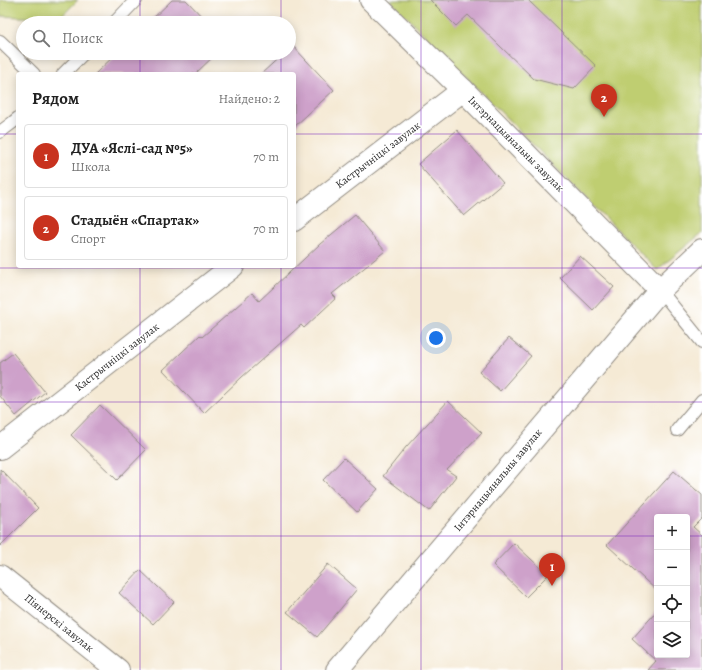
<!DOCTYPE html>
<html lang="ru">
<head>
<meta charset="utf-8">
<style>
	body { margin:0; font-family:Alegreya,serif; background:#f6f6f6; color:#222 }
	.controls { position:absolute; right:12px; bottom:12px; display:grid; overflow:hidden; border-radius:4px; box-shadow:0 2px 10px #0003 }
	.controls button { width:36px; height:36px; display:grid; place-items:center; padding:0; border:0; border-bottom:1px solid #e0e0e0; background:#fff; color:#222; font:20px sans-serif }
	.you { position:absolute; left:436px; top:338px; width:14px; height:14px; margin:-10px; border:3px solid #fff; border-radius:50%; background:#1a73e8; box-shadow:0 0 0 6px #1a73e833 }
	.badge { display:grid; place-items:center; width:26px; height:26px; border-radius:50%; background:#c8321e; color:#fff; font-size:13px; font-weight:700 }
	.pin { position:absolute; translate:-50% -33px; filter:drop-shadow(0 1px 2px #0008) }
	.pin::after { content:''; position:absolute; top:21px; width:14px; height:12px; background:inherit; clip-path:polygon(0 0,100% 0,50% 100%) }
	.list { margin:0; padding:0; list-style:none }
	h2 { display:flex; justify-content:space-between; align-items:center; height:52px; margin:0; padding:0 16px; font-size:17px }
	h2 small { font-size:13px; font-weight:400; color:#767676 }
	.list li { display:grid; grid-template-columns:26px 1fr auto; gap:12px; align-items:center; box-sizing:border-box; height:64px; margin:0 8px 8px; padding:0 8px; border:1px solid #e0e0e0; border-radius:4px }
	.list b { display:block; font-size:15px; white-space:nowrap }
	.list p { margin:0; font-size:13px; white-space:nowrap; color:#767676 }
	.list em { font-size:13px; font-style:normal; color:#767676 }
	.icon { flex:none; width:22px; height:22px; fill:none; stroke:currentColor; stroke-width:2; stroke-linecap:round; stroke-linejoin:round }
	.map { position:relative; flex:none; width:702px; height:670px; overflow:hidden }
	.search { position:absolute; background:#fff; box-shadow:0 2px 10px #0003; left:16px; top:16px; width:280px; height:44px; display:flex; align-items:center; gap:10px; box-sizing:border-box; padding:0 14px; border-radius:22px; color:#767676; font-size:15px }
	.panel { position:absolute; background:#fff; box-shadow:0 2px 10px #0003; left:16px; top:72px; width:280px; height:196px; border-radius:4px }
	.map>svg:first-child { display:block }
	.green { fill:#bfce71; stroke:#757c4e }
	.building { fill:#cea1ca }
	.lines { fill:none; stroke-linecap:round; stroke-linejoin:round }
	.service-casing { stroke:#908a80; stroke-width:14 }
	.minor-casing { stroke:#908a80; stroke-width:24 }
	.service { stroke:#fff; stroke-width:12 }
	.minor { stroke:#fff; stroke-width:22 }
	.grid { fill:none; stroke:#7b2cbf; stroke-width:1; stroke-opacity:0.55 }
	.labels { text-anchor:middle; dominant-baseline:central; stroke-width:3; stroke-linejoin:round; paint-order:stroke }
	.street-label { font-size:11px; fill:#2b2b2b; stroke:#fff }
</style>
</head>
<body>
<div class="map">
<svg width="702" height="670" viewBox="0 0 702 670">
	<rect width="100%" height="100%" fill="#fff"/>
	<filter id="ink" filterUnits="userSpaceOnUse"><feTurbulence type="fractalNoise" baseFrequency=".025" numOctaves="2"/><feDisplacementMap in="SourceGraphic" scale="8" xChannelSelector="R" yChannelSelector="G"/><feConvolveMatrix kernelMatrix="1 2 1 2 8 2 1 2 1" color-interpolation-filters="sRGB"/></filter>
	<filter id="wash" filterUnits="userSpaceOnUse"><feTurbulence type="fractalNoise" baseFrequency=".012" numOctaves="4" result="noise"/><feDisplacementMap in="SourceGraphic" scale="16" xChannelSelector="R" yChannelSelector="G"/><feGaussianBlur stdDeviation="0.9" result="paint"/><feColorMatrix in="noise" values="0 0 0 0 0 0 0 0 0 0 0 0 0 0 0 0 0 1.4 0 .05"/><feComposite in="paint" operator="in"/></filter>
	<g filter="url(#wash)">
		<rect width="100%" height="100%" fill="#f5ead5"/>
		<!-- green -->
		<g class="green">
			<path d="M 0,0 L 78,0 L 59,19 L 0,16 Z"/>
			<path d="M 390,0 L 702,0 L 702,233 L 657,270 Z"/>
		</g>
		<g id="blocks">
			<!-- building -->
			<g class="building">
				<path d="M 172,0 L 186,0 L 208,23 L 148,23 Z"/>
				<path d="M 430,0 L 528,0 L 596,66 L 574,89 L 534,79 L 468,15 L 456,26 Z"/>
				<path d="M 292,45 L 334,90 L 294,127 L 294,74 L 261,74 L 284,53 L 289,53 L 289,48 Z"/>
				<path d="M 117,53 L 217,53 L 195,74 L 95,74 Z"/>
				<path d="M 457,130 L 503,183 L 464,216 L 418,164 Z"/>
				<path d="M 355,215 L 385,251 L 332,294 L 336,298 L 304,328 L 301,325 L 242,377 L 204,413 L 163,370 L 200,335 L 202,337 L 252,293 L 259,301 L 320,244 Z"/>
				<path d="M 580,256 L 614,287 L 593,310 L 560,278 Z"/>
				<path d="M 509,338 L 531,356 L 500,391 L 479,372 Z"/>
				<path d="M 13,353 L 45,392 L 16,416 L 0,396 L 0,363 Z"/>
				<path d="M 448,401 L 482,433 L 447,470 L 456,476 L 429,511 L 383,476 L 406,447 Z"/>
				<path d="M 100,405 L 146,450 L 117,480 L 71,435 Z"/>
				<path d="M 344,458 L 378,489 L 357,512 L 323,480 Z"/>
				<path d="M 0,469 L 38,508 L 0,546 Z"/>
				<path d="M 674,471 L 702,495 L 702,518 L 693,527 L 702,535 L 702,670 L 648,670 L 656,661 L 632,639 L 657,611 L 657,655 L 687,655 L 687,517 L 657,517 L 657,591 L 607,545 Z"/>
				<path d="M 514,543 L 548,575 L 526,597 L 493,565 Z"/>
				<path d="M 328,564 L 357,589 L 317,637 L 287,612 Z"/>
				<path d="M 140,570 L 174,602 L 153,624 L 119,593 Z"/>
			</g>
		</g>
	</g>
	<g filter="url(#ink)">
		<use href="#blocks" fill-opacity="0" stroke="#908a80" stroke-width="1"/>
		<g class="lines">
			<defs>
				<g id="service">
					<path d="M 114,23 L 136,0"/>
					<path d="M 0,41 L 34,74"/>
					<path d="M 63,74 L 84,53"/>
					<path d="M 0,132 L 12,123 L 18,118"/>
					<path d="M 660,290 L 702,342"/>
					<path d="M 677,430 L 702,400"/>
				</g>
				<g id="minor">
					<path d="M 294,220 L 463,90"/>
					<path d="M 660,290 L 702,250"/>
					<path d="M 0,448 L 233,266"/>
					<path d="M 0,576 L 118,670"/>
					<path d="M 337,670 L 660,290 L 463,90 L 371,0"/>
				</g>
			</defs>
			<!-- service casing -->
			<use href="#service" class="service-casing"/>
			<!-- minor casing -->
			<use href="#minor" class="minor-casing"/>
			<!-- service -->
			<use href="#service" class="service"/>
			<!-- minor -->
			<use href="#minor" class="minor"/>
		</g>
	</g>
	<!-- grid -->
	<path class="grid" d="M 140,0 L 140,23M 281,0 L 281,23M 421,0 L 421,670M 562,0 L 562,670M 140,53 L 140,74M 281,53 L 281,74M 0,134 L 18,134M 294,134 L 702,134M 140,266 L 140,670M 281,266 L 281,670M 0,268 L 702,268M 0,402 L 702,402M 0,536 L 657,536M 687,536 L 702,536"/>
	<g class="labels">
		<!-- street labels -->
		<g class="street-label">
			<text transform="translate(516 144) rotate(45)">Інтэрнацыянальны завулак</text>
			<text transform="translate(378 155) rotate(-37)">Кастрычніцкі завулак</text>
			<text transform="translate(117 357) rotate(-38)">Кастрычніцкі завулак</text>
			<text transform="translate(498 480) rotate(-50)">Інтэрнацыянальны завулак</text>
			<text transform="translate(59 623) rotate(39)">Піянерскі завулак</text>
		</g>
	</g>
</svg>
<div class="controls">
<button>+</button>
<button>−</button>
<button><svg class="icon" aria-label="locate" viewBox="0 0 24 24"><circle cx="12" cy="12" r="6"/><path d="M12 2v4M12 18v4M2 12h4M18 12h4"/></svg></button>
<button><svg class="icon" aria-label="layers" viewBox="0 0 24 24"><path d="M12 4l9 5-9 5-9-5zM3 14l9 5 9-5"/></svg></button>
</div>
<div class="you"></div>
<div class="pin badge" style="left:552px;top:586px">1</div>
<div class="pin badge" style="left:604px;top:117px">2</div>
<div class="search"><svg class="icon" aria-label="search" viewBox="0 0 24 24"><circle cx="10" cy="10" r="6"/><path d="M15 15l6 6"/></svg>Поиск</div>
<section class="panel">
<h2>Рядом<small>Найдено: 2</small></h2>
<ul class="list">
<li><span class="badge">1</span><div><b>ДУА «Яслі-сад №5»</b><p>Школа</p></div><em>70 m</em></li>
<li><span class="badge">2</span><div><b>Стадыён «Спартак»</b><p>Спорт</p></div><em>70 m</em></li>
</ul>
</section>
</div>
</body>
</html>
